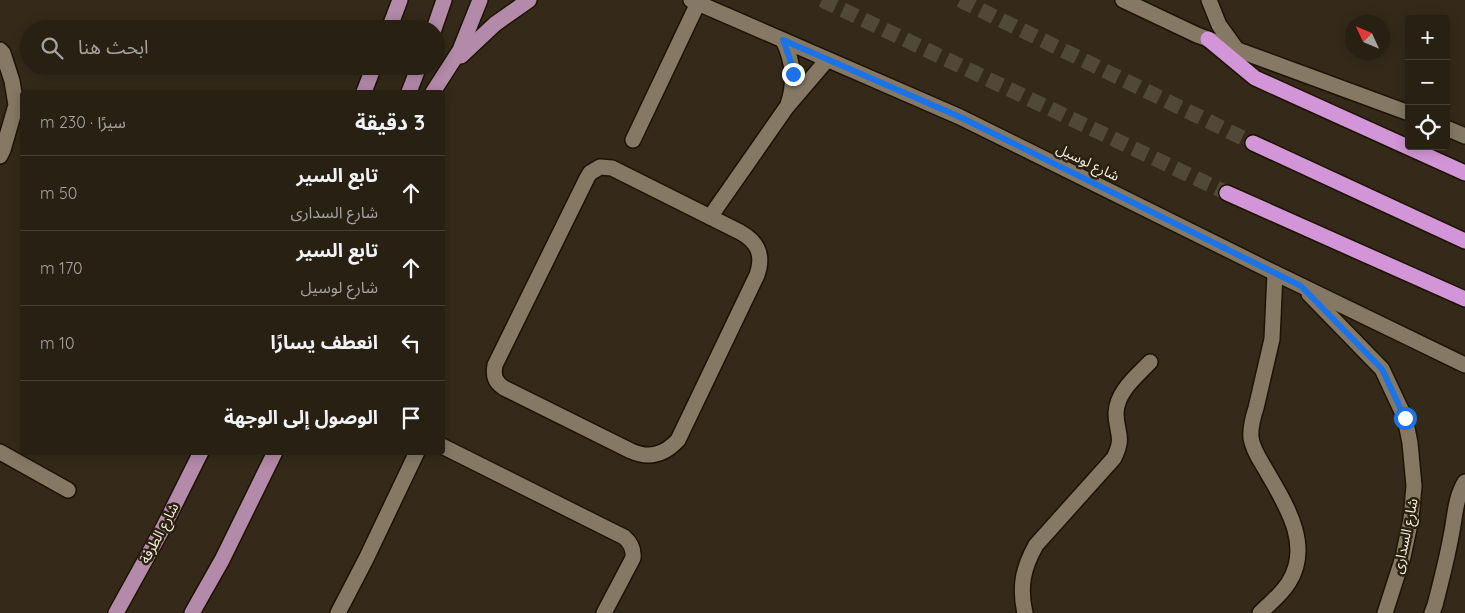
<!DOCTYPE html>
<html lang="ar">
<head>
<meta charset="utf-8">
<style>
	body { margin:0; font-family:Quicksand,"Noto Sans Arabic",sans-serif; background:#342d21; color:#f1f3f6; direction:rtl }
	.controls { position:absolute; right:15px; top:15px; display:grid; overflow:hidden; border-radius:5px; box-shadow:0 2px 12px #0003 }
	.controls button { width:45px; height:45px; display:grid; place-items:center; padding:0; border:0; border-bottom:1px solid #443e33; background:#282013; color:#f1f3f6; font:25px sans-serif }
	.compass { position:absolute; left:1345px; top:15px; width:45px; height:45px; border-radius:50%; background:#282013; box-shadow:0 2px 12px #0003; rotate:314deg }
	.stop { position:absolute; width:15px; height:15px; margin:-11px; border:4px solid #1a73e8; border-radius:50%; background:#fff }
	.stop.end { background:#1a73e8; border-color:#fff; box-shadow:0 1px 5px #0008 }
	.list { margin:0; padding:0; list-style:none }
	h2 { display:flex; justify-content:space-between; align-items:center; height:65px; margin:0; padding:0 20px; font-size:21px }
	h2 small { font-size:16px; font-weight:400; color:#a5a3a0 }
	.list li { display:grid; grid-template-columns:32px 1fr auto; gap:15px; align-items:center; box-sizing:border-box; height:75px; padding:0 20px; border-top:1px solid #443e33 }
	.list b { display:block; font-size:19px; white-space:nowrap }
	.list p { margin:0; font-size:16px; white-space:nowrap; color:#a5a3a0 }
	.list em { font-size:16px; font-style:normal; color:#a5a3a0 }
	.icon { flex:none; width:28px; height:28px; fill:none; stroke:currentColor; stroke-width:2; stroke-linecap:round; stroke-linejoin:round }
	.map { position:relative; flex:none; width:1465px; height:613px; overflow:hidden; direction:ltr }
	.search { position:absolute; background:#282013; box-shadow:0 2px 12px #0003; left:20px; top:20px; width:425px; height:55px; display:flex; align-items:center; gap:12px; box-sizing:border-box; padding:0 18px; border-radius:28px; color:#a5a3a0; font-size:19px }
	.panel { position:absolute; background:#282013; box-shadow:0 2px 12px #0003; left:20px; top:90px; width:425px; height:365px; border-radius:5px; direction:rtl }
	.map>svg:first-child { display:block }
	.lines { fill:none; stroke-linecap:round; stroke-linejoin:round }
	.highway-tunnel { stroke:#524838; stroke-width:15; stroke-dasharray:15 8; stroke-linecap:butt }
	.minor-casing { stroke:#1d1303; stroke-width:18 }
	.major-casing { stroke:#1d1303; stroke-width:18 }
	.highway-casing { stroke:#1d1303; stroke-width:18 }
	.minor { stroke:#857965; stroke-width:15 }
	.major { stroke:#b38aa9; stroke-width:15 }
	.highway { stroke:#d295d7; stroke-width:15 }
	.route { stroke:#1a73e8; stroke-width:6 }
	.labels { text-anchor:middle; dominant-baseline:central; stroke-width:5; stroke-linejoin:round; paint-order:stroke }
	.street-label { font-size:14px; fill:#f7f0e5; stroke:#2b210f }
</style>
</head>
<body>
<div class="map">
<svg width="1465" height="613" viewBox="0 0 1465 613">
	<rect width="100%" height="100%" fill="#352a19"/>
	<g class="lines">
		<!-- highway-tunnel -->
		<g class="highway-tunnel">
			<path d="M 822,0 L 1227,193"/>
			<path d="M 960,0 L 1253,143"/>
		</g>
		<defs>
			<g id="minor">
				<path d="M 691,0 L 960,117 L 1275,273 L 1465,365"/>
				<path d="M 1123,0 L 1197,35 L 1409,113"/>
				<path d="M 1209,0 L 1219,25 L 1237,50"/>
				<path d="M 783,40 C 793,61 796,82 788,104"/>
				<path d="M 0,50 L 3,53 L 12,81 L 16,105 L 3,150 L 0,156"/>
				<path d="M 1446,128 L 1465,136"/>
				<path d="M 633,140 L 698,3"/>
				<path d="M 600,167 L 612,168 L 740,232 C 758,242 764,255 757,275 L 678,440 C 664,455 649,459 631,451 L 504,388 C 495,382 493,376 495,365 L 587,178 L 590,173 Z"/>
				<path d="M 710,217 L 786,108 L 827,60"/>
				<path d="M 1309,294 L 1382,369 L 1405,418 L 1410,443 L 1414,486 L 1411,519 L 1403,557 L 1385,613"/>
				<path d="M 442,446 L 624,537 C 631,543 634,549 633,558 L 604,613"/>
				<path d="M 0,452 L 68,490"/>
				<path d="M 338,613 L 366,559 L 417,452"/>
				<path d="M 1025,613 C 1019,587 1023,568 1036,545 L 1114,458 C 1125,436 1116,433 1116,413 C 1117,391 1137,376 1150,362"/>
				<path d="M 1260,613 C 1270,603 1282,594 1289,582 C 1312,545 1286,505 1267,472 C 1261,461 1253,451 1251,438 C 1250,427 1253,417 1256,408 L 1272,339 L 1275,273"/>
				<path d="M 1432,613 L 1435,605 C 1441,582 1447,559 1451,536 C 1455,518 1455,498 1465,482"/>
			</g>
			<g id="major">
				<path d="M 389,29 L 400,0"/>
				<path d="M 434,29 L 444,0"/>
				<path d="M 461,56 L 495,24 L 529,0"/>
				<path d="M 364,92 L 374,66"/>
				<path d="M 409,92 L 419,66"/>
				<path d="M 433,92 L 460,50 L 480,0"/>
				<path d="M 116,613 L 163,528 L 201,452"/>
				<path d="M 192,613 L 222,560 L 275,452"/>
			</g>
			<g id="highway">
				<path d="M 1208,39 L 1255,78 L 1465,173"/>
				<path d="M 1253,143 L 1465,241"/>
				<path d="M 1227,193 L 1465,299"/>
			</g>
		</defs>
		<!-- minor casing -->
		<use href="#minor" class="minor-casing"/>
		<!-- major casing -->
		<use href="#major" class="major-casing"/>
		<!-- highway casing -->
		<use href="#highway" class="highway-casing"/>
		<!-- minor -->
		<use href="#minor" class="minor"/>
		<!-- major -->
		<use href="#major" class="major"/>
		<!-- highway -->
		<use href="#highway" class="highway"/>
	</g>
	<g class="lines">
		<!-- route -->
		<path class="route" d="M 793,74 L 791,62 L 783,40 L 960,117 L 1301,286 L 1382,369 L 1405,418"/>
	</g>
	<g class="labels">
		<!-- street labels -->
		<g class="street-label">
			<text transform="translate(1088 162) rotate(26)">شارع لوسيل</text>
			<text transform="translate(159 533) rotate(-62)">شارع الطرفة</text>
			<text transform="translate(1405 536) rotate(-78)">شارع السدارى</text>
		</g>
	</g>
</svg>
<div class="controls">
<button>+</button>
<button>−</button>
<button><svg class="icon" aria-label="locate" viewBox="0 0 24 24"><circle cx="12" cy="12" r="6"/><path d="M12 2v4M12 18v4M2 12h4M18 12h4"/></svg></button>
</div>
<svg class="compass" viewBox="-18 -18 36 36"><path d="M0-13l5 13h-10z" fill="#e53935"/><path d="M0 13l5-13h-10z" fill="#a5a3a0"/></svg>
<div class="stop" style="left:1405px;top:418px"></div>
<div class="stop end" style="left:793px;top:74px"></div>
<div class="search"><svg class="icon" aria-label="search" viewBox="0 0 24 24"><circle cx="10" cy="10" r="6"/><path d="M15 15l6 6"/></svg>ابحث هنا</div>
<section class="panel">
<h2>3 دقيقة<small>سيرًا · 230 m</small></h2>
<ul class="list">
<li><svg class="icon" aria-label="ahead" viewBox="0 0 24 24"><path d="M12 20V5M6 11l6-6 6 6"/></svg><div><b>تابع السير</b><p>شارع السدارى</p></div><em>50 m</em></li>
<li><svg class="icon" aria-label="ahead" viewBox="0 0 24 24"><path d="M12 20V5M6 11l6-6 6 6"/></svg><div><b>تابع السير</b><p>شارع لوسيل</p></div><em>170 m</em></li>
<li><svg class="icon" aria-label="left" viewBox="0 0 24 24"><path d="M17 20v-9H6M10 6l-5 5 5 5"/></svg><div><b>انعطف يسارًا</b></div><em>10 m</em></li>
<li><svg class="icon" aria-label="arrive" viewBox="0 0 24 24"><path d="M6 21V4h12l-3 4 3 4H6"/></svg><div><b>الوصول إلى الوجهة</b></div></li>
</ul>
</section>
</div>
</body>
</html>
